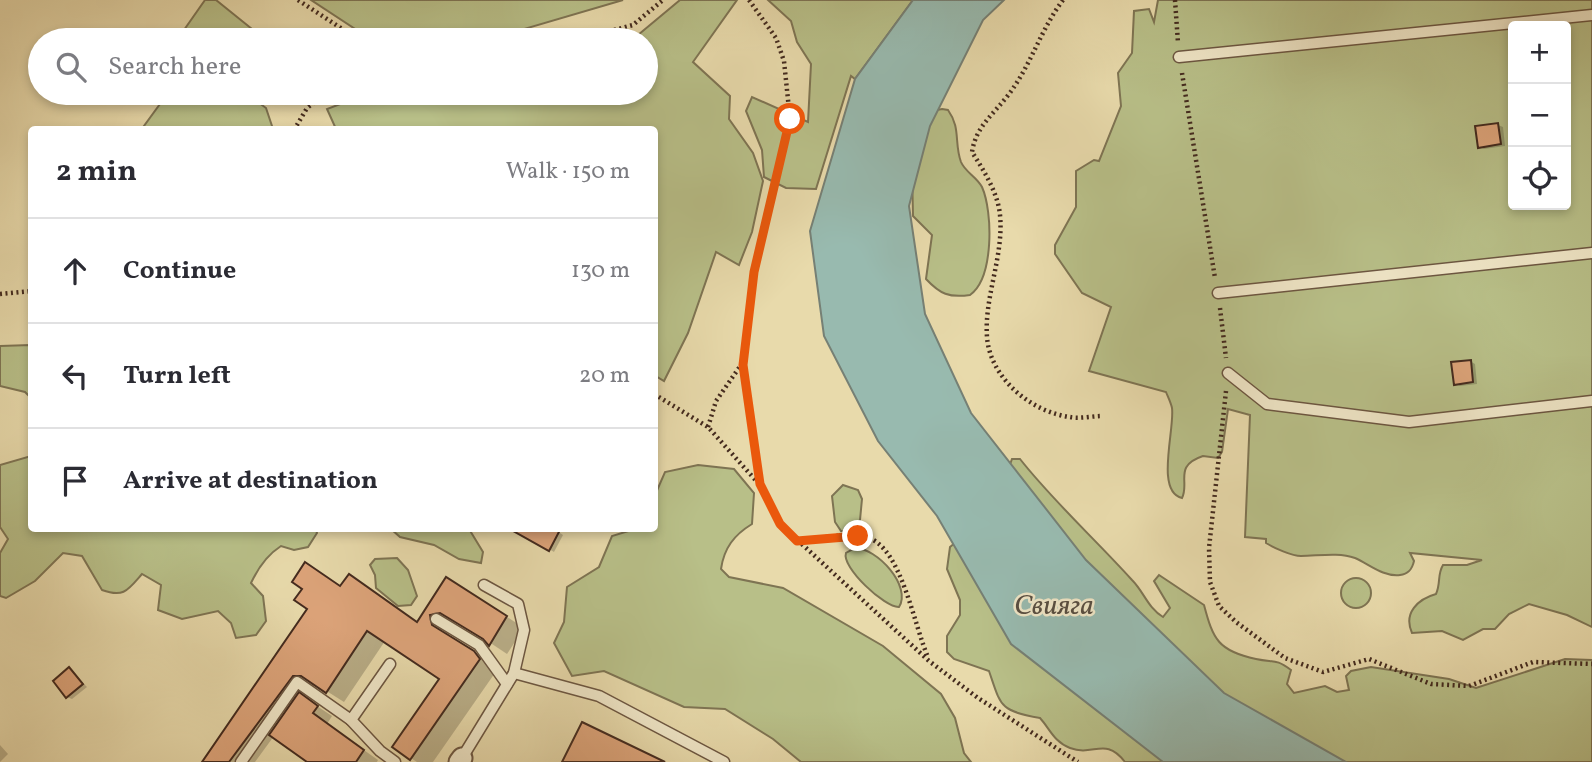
<!DOCTYPE html>
<html lang="en">
<head>
<meta charset="utf-8">
<style>
	body { margin:0; font-family:Vollkorn,serif; background:#f2f2f3; color:#2b2b33 }
	.controls { position:absolute; right:21px; top:21px; display:grid; overflow:hidden; border-radius:7px; box-shadow:0 4px 10px #0003 }
	.controls button { width:63px; height:63px; display:grid; place-items:center; padding:0; border:0; border-bottom:2px solid #e1e1e2; background:#fff; color:#2b2b33; font:35px sans-serif }
	.stop { position:absolute; width:21px; height:21px; margin:-16px; border:5px solid #ea580c; border-radius:50%; background:#fff }
	.stop.end { background:#ea580c; border-color:#fff; box-shadow:0 2px 7px #0008 }
	.list { margin:0; padding:0; list-style:none }
	h2 { display:flex; justify-content:space-between; align-items:center; height:91px; margin:0; padding:0 28px; font-size:30px }
	h2 small { font-size:23px; font-weight:400; color:#7c7c81 }
	.list li { display:grid; grid-template-columns:46px 1fr auto; gap:21px; align-items:center; box-sizing:border-box; height:105px; padding:0 28px; border-top:2px solid #e1e1e2 }
	.list b { display:block; font-size:26px; white-space:nowrap }
	.list em { font-size:23px; font-style:normal; color:#7c7c81 }
	.icon { flex:none; width:38px; height:38px; fill:none; stroke:currentColor; stroke-width:2; stroke-linecap:round; stroke-linejoin:round }
	.map { position:relative; flex:none; width:1592px; height:762px; overflow:hidden }
	.search { position:absolute; background:#fff; box-shadow:0 4px 10px #0003; left:28px; top:28px; width:630px; height:77px; display:flex; align-items:center; gap:18px; box-sizing:border-box; padding:0 24px; border-radius:38px; color:#7c7c81; font-size:26px }
	.panel { position:absolute; background:#fff; box-shadow:0 4px 10px #0003; left:28px; top:126px; width:630px; height:406px; border-radius:7px }
	.map>svg:first-child { display:block }
	.green { fill:#b8bf88; stroke:#7e7453; stroke-width:2; fill-rule:evenodd }
	.water { fill:#98baaf; stroke:#768075; stroke-width:2 }
	.shadow { fill:#0003 }
	.building { fill:#dda47a; stroke:#432a1e; stroke-width:2 }
	.lines { fill:none; stroke-linecap:round; stroke-linejoin:round }
	.lane-casing { stroke:#6c5641; stroke-width:13 }
	.street-casing { stroke:#6c5641; stroke-width:23 }
	.path { stroke:#432a1e; stroke-width:4.5; stroke-dasharray:2 3.5; stroke-linecap:butt }
	.lane { stroke:#f0e7c8; stroke-width:10 }
	.street { stroke:#f0e7c8; stroke-width:19 }
	.route { stroke:#ea580c; stroke-width:9 }
	.labels { text-anchor:middle; dominant-baseline:central; stroke-width:5; stroke-linejoin:round; paint-order:stroke }
	.water-label { font-size:28px; font-style:italic; fill:#584e42; stroke:#f0e7c8 }
</style>
</head>
<body>
<div class="map">
<svg width="1592" height="762" viewBox="0 0 1592 762">
	<rect width="100%" height="100%" fill="#e8daab"/>
	<filter id="stains"><feTurbulence type="fractalNoise" baseFrequency=".00286" numOctaves="4"/><feColorMatrix values="0 0 0 0 .2 0 0 0 0 .09 0 0 0 0 .02 0 0 0 .5 -.17"/></filter>
	<radialGradient id="worn" r=".72"><stop offset=".6" stop-color="#630" stop-opacity="0"/><stop offset="1" stop-color="#630" stop-opacity=".3"/></radialGradient>
	<!-- green -->
	<g class="green">
		<path d="M 205,0 L 216,0 L 257,33 L 252,40 L 177,40 Z"/>
		<path d="M 311,0 L 623,0 L 487,40 L 372,40 Z"/>
		<path d="M 680,0 L 737,0 L 693,62 L 730,96 L 729,119 L 753,153 L 763,181 L 752,232 L 739,265 L 716,252 L 688,333 L 664,381 L 654,375 L 654,130 L 336,129 L 327,109 L 369,93 L 646,93 L 646,40 L 632,40 Z"/>
		<path d="M 768,0 L 913,0 L 855,79 L 851,76 L 816,189 L 786,188 L 764,177 L 762,150 L 746,111 L 752,97 L 808,122 L 811,64 L 797,42 L 791,21 Z"/>
		<path d="M 1158,0 L 1592,0 L 1592,627 L 1567,615 L 1529,604 L 1509,614 L 1495,629 L 1483,629 L 1463,640 L 1442,631 L 1412,633 C 1403,613 1418,599 1436,594 C 1441,583 1437,575 1443,565 L 1467,565 L 1482,560 L 1410,553 L 1414,561 C 1412,570 1408,574 1400,575 C 1383,577 1369,564 1355,558 C 1338,552 1318,556 1301,556 C 1292,556 1274,548 1266,543 L 1266,539 L 1245,537 L 1250,415 L 1228,409 L 1222,452 L 1218,458 L 1203,456 C 1173,466 1190,482 1182,498 C 1155,492 1175,429 1172,408 C 1171,403 1168,397 1166,392 L 1089,371 L 1111,307 L 1082,293 L 1055,254 L 1055,245 L 1076,207 L 1076,171 L 1094,160 L 1099,161 L 1121,106 L 1118,73 L 1132,53 L 1134,11 L 1149,9 L 1154,22 ZM 1513,26 L 1566,26 L 1566,205 L 1513,205 Z"/>
		<path d="M 168,93 L 246,93 L 266,108 L 273,129 L 149,129 L 144,126 Z"/>
		<path d="M 942,109 L 948,110 C 961,128 954,143 961,162 C 965,172 977,177 982,187 C 993,212 994,278 970,295 C 949,298 940,294 926,279 L 932,235 L 913,216 L 912,170 L 932,111 Z"/>
		<path d="M 31,345 L 32,345 L 31,398 L 25,392 L 0,386 L 0,346 Z"/>
		<path d="M 31,456 L 32,528 L 315,528 L 317,533 L 308,547 L 294,550 L 281,546 C 267,555 258,568 251,583 L 263,596 L 266,621 L 256,635 L 236,638 L 231,623 L 218,611 L 182,619 L 158,610 L 161,585 L 142,574 C 128,590 124,598 102,590 L 82,556 L 63,553 L 35,581 L 6,598 L 0,596 L 0,553 L 8,539 L 0,527 L 0,465 Z"/>
		<path d="M 1012,459 L 1020,459 C 1054,502 1095,539 1132,580 C 1144,592 1148,608 1163,617 L 1170,608 L 1154,581 L 1159,575 L 1204,605 C 1213,639 1218,651 1256,659 C 1274,663 1275,658 1291,670 L 1287,684 L 1294,693 L 1325,686 L 1337,692 L 1349,690 L 1346,676 L 1351,671 L 1371,667 L 1449,679 L 1476,688 L 1565,659 L 1592,660 L 1592,762 L 1334,762 L 1215,689 L 1116,607 L 1007,473 Z"/>
		<path d="M 698,465 L 734,469 L 754,493 L 752,524 C 734,535 724,548 721,569 L 729,577 L 783,588 L 883,646 L 941,694 L 955,718 L 964,753 L 971,762 L 801,762 L 773,739 L 725,709 L 684,707 L 604,671 L 572,676 L 554,643 L 564,622 L 567,587 L 599,567 L 612,536 L 635,529 L 654,528 L 655,495 L 665,472 Z"/>
		<path d="M 843,485 L 858,490 L 862,499 L 860,520 L 847,531 L 841,531 L 835,522 L 832,496 Z"/>
		<path d="M 391,529 L 469,529 L 483,552 L 481,563 L 459,559 L 434,545 L 400,537 Z"/>
		<path d="M 956,542 L 1172,762 L 1125,762 C 1105,736 1094,757 1070,748 C 1054,742 1050,729 1040,718 C 999,711 1001,706 989,671 L 954,659 L 947,652 L 947,636 L 960,615 L 960,600 L 947,569 L 950,547 Z"/>
		<path d="M 855,548 C 877,548 912,586 899,607 C 885,608 841,567 846,553 Z"/>
		<path d="M 397,558 L 408,570 L 417,596 L 411,605 L 398,606 L 376,588 L 375,575 L 370,565 L 375,559 Z"/>
		<circle cx="1356" cy="593" r="15"/>
	</g>
	<!-- water -->
	<path class="water" d="M 913,0 L 1004,0 L 983,20 L 930,126 L 909,206 L 925,314 L 971,413 L 1086,560 L 1224,693 L 1346,762 L 1163,762 L 1011,644 L 937,516 L 878,441 L 824,336 L 810,231 L 855,79 Z"/>
	<!-- shadow -->
	<g class="shadow">
		<path d="M 1498,125 L 1503,127 L 1505,146 L 1484,149 L 1480,147 Z"/>
		<path d="M 1470,361 L 1475,364 L 1477,384 L 1460,386 L 1456,384 Z"/>
		<path d="M 552,528 L 563,535 L 554,552 L 532,539 Z"/>
		<path d="M 367,587 L 418,623 L 464,589 L 524,628 L 507,654 L 459,622 L 447,624 L 449,637 L 492,663 L 497,670 L 433,762 L 417,762 L 394,747 L 441,679 L 385,641 L 344,702 L 317,685 L 309,687 L 302,696 L 332,716 L 327,724 L 378,760 L 377,762 L 310,762 L 274,736 L 255,762 L 204,762 L 341,588 Z"/>
		<path d="M 69,669 L 87,687 L 72,699 L 67,697 Z"/>
		<path d="M 0,745 L 8,754 L 0,762 Z"/>
	</g>
	<!-- building -->
	<g class="building">
		<path d="M 1498,123 L 1501,144 L 1478,148 L 1475,126 Z"/>
		<path d="M 1471,360 L 1473,382 L 1454,385 L 1451,362 Z"/>
		<path d="M 508,528 L 561,528 L 549,551 Z"/>
		<path d="M 305,562 L 340,586 L 349,574 L 417,622 L 446,577 L 507,616 L 489,646 L 483,639 L 440,613 L 430,615 L 432,625 L 474,651 L 480,659 L 410,760 L 392,747 L 439,679 L 367,631 L 326,693 L 301,676 L 293,676 L 229,762 L 202,762 L 307,609 L 294,600 L 302,589 L 292,582 Z"/>
		<path d="M 69,667 L 83,684 L 66,698 L 53,681 Z"/>
		<path d="M 299,692 L 318,706 L 313,713 L 364,750 L 356,762 L 307,762 L 269,735 Z"/>
		<path d="M 582,722 L 665,762 L 562,762 Z"/>
	</g>
	<g class="lines">
		<defs>
			<g id="lane">
				<path d="M 1179,57 L 1592,15"/>
				<path d="M 1218,293 L 1592,253"/>
				<path d="M 1228,373 L 1267,404 L 1409,422 L 1592,401"/>
				<path d="M 436,619 L 479,645 L 507,684"/>
				<path d="M 390,664 L 351,720 L 380,751 L 395,762"/>
				<path d="M 514,673 L 599,696 L 724,762"/>
				<path d="M 462,758 L 514,673 L 524,630 L 518,604 L 484,585"/>
				<path d="M 241,762 L 297,682 L 351,720"/>
			</g>
			<path id="street" d="M 459,762 L 462,758"/>
		</defs>
		<!-- lane casing -->
		<use href="#lane" class="lane-casing"/>
		<!-- street casing -->
		<use href="#street" class="street-casing"/>
		<!-- path -->
		<g class="path">
			<path d="M 298,0 L 359,40"/>
			<path d="M 749,0 L 776,38 L 784,61 L 790,119 L 753,272 L 743,362 L 759,484"/>
			<path d="M 1063,0 C 1041,29 1031,65 1009,94 C 994,114 976,126 972,152 C 984,171 998,193 1000,215 C 1004,256 984,297 987,337 C 990,378 1031,412 1070,417 C 1080,419 1092,416 1102,416"/>
			<path d="M 1175,0 L 1178,43"/>
			<path d="M 577,40 L 633,25 L 663,0"/>
			<path d="M 1182,73 L 1215,278"/>
			<path d="M 294,130 L 307,108 L 326,93"/>
			<path d="M 0,294 L 32,291"/>
			<path d="M 1220,308 L 1226,358"/>
			<path d="M 1226,391 L 1209,548 L 1210,582 L 1219,606 L 1236,622 L 1285,658 L 1323,672 L 1369,659 L 1431,684 L 1469,686 L 1533,662 L 1592,664"/>
			<path d="M 654,394 L 708,427 L 759,484 L 780,524 L 929,661 L 978,698 L 1078,762"/>
			<path d="M 708,427 L 716,401 L 743,362"/>
			<path d="M 798,541 C 819,539 849,531 869,538 C 902,550 914,626 928,657"/>
		</g>
		<!-- lane -->
		<use href="#lane" class="lane"/>
		<!-- street -->
		<use href="#street" class="street"/>
	</g>
	<g class="lines">
		<!-- route -->
		<path class="route" d="M 790,119 L 754,272 L 743,365 L 760,484 L 780,524 L 797,541 L 858,536"/>
	</g>
	<g class="labels">
		<!-- water labels -->
		<g class="water-label">
			<text x="1054" y="606">Свияга</text>
		</g>
	</g>
	<rect width="100%" height="100%" filter="url(#stains)"/>
	<rect width="100%" height="100%" fill="url(#worn)"/>
</svg>
<div class="controls">
<button>+</button>
<button>−</button>
<button><svg class="icon" aria-label="locate" viewBox="0 0 24 24"><circle cx="12" cy="12" r="6"/><path d="M12 2v4M12 18v4M2 12h4M18 12h4"/></svg></button>
</div>
<div class="stop" style="left:790px;top:119px"></div>
<div class="stop end" style="left:858px;top:536px"></div>
<div class="search"><svg class="icon" aria-label="search" viewBox="0 0 24 24"><circle cx="10" cy="10" r="6"/><path d="M15 15l6 6"/></svg>Search here</div>
<section class="panel">
<h2>2 min<small>Walk · 150 m</small></h2>
<ul class="list">
<li><svg class="icon" aria-label="ahead" viewBox="0 0 24 24"><path d="M12 20V5M6 11l6-6 6 6"/></svg><div><b>Continue</b></div><em>130 m</em></li>
<li><svg class="icon" aria-label="left" viewBox="0 0 24 24"><path d="M17 20v-9H6M10 6l-5 5 5 5"/></svg><div><b>Turn left</b></div><em>20 m</em></li>
<li><svg class="icon" aria-label="arrive" viewBox="0 0 24 24"><path d="M6 21V4h12l-3 4 3 4H6"/></svg><div><b>Arrive at destination</b></div></li>
</ul>
</section>
</div>
</body>
</html>
